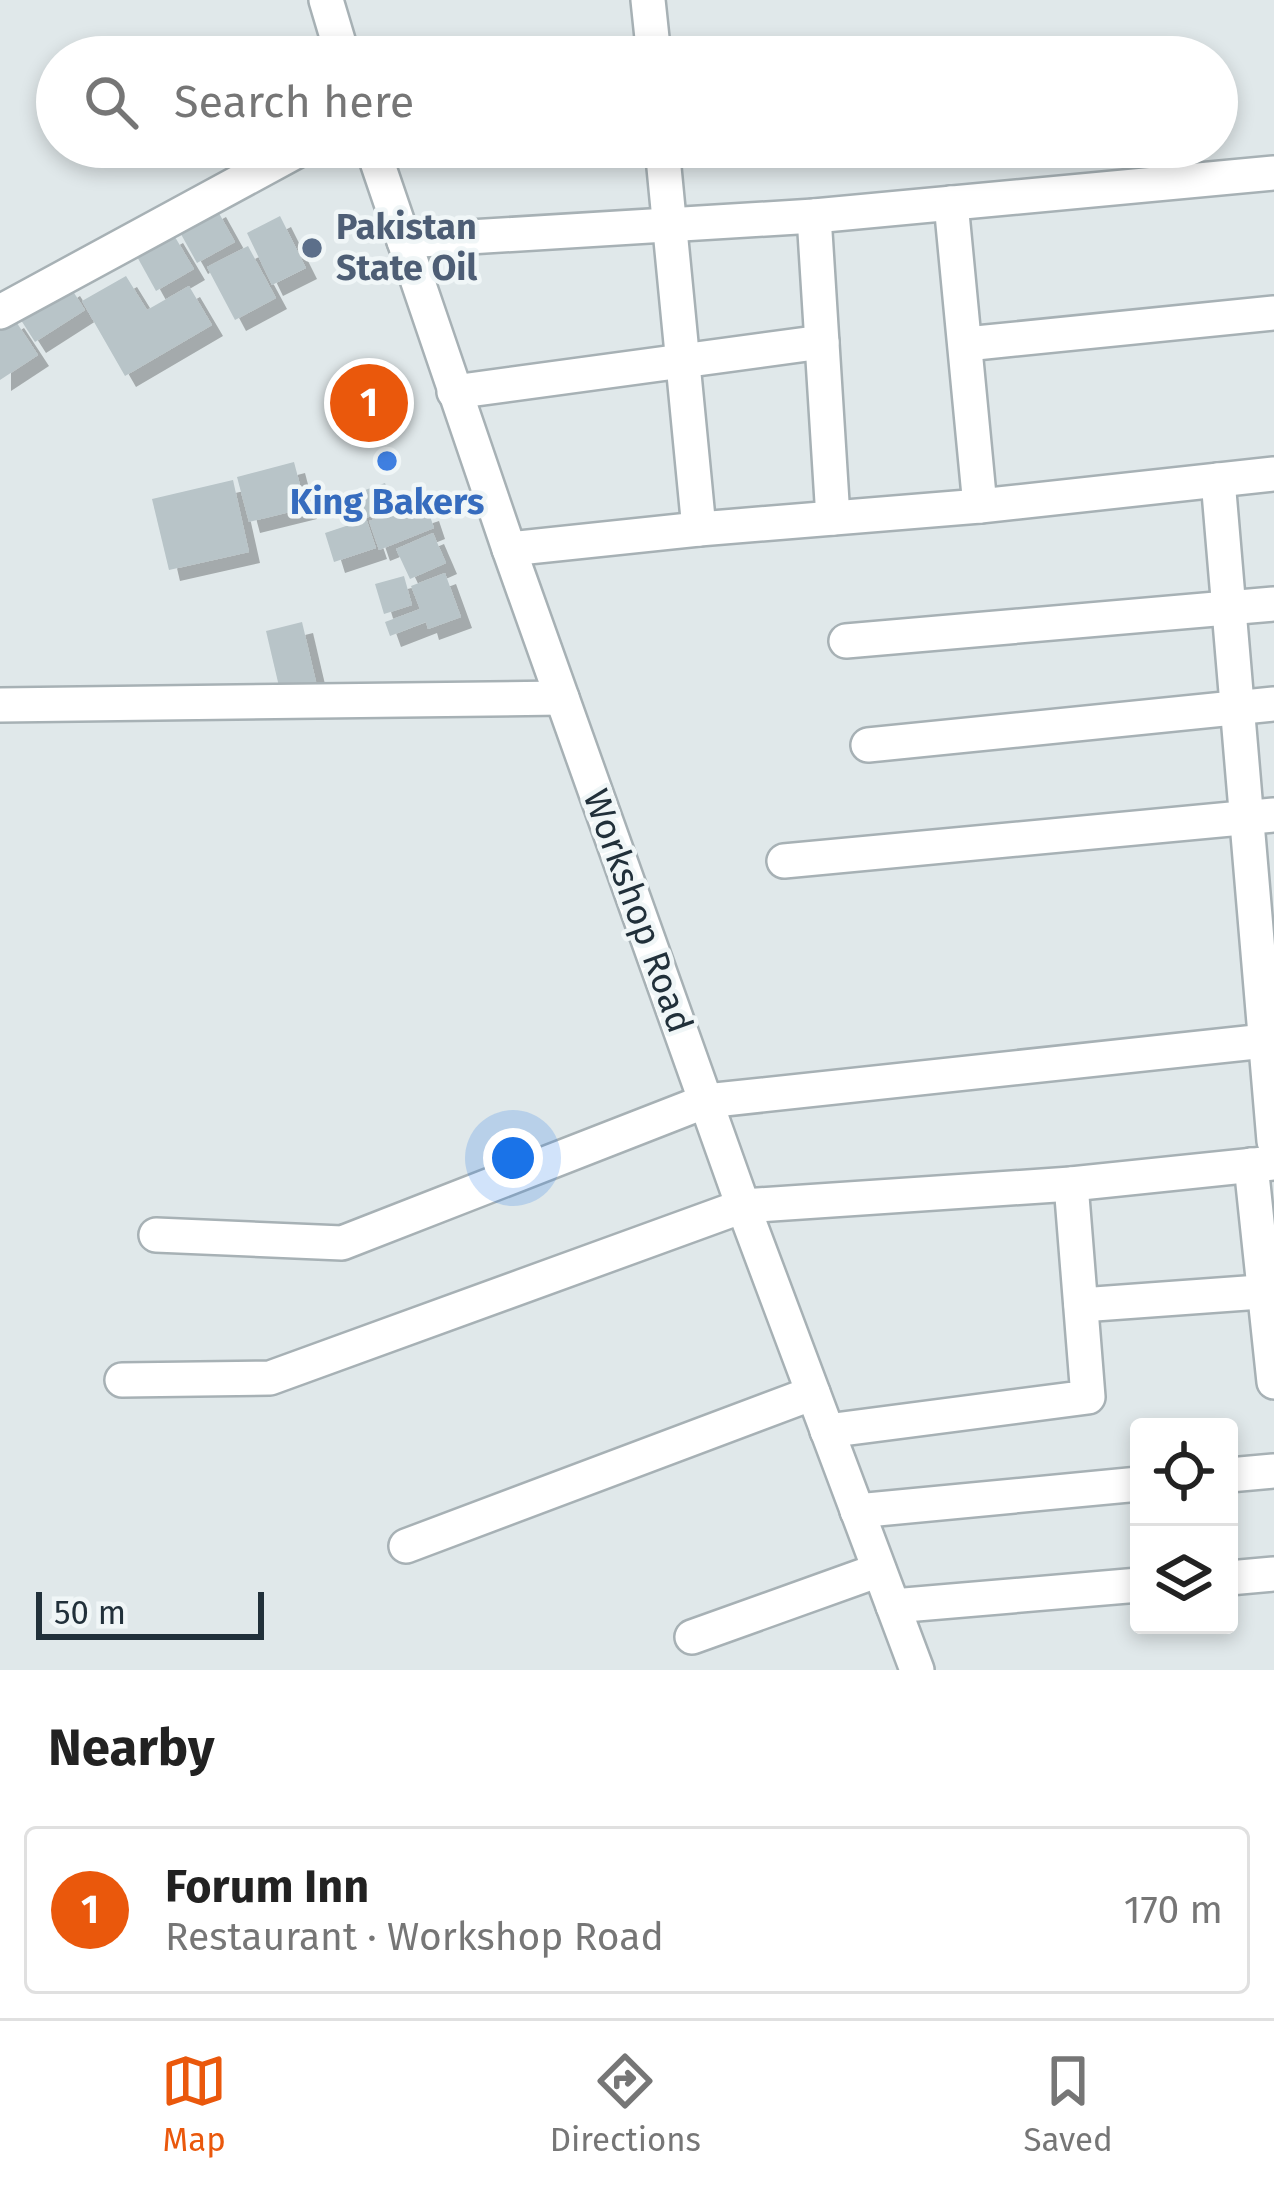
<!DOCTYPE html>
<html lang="en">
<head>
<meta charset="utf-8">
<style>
	body { margin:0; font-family:"Fira Sans",sans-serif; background:#f2f2f2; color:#222 }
	.controls { position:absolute; right:36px; bottom:36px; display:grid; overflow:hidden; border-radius:12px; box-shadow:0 6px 18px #0003 }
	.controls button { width:108px; height:108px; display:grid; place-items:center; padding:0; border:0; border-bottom:3px solid #e0e0e0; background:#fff; color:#222; font:60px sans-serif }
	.scale { position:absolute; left:36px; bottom:30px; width:228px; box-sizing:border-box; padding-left:12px; border:6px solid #21303a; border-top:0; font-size:33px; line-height:42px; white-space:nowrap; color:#21303a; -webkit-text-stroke:9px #f0f6f7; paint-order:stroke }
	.you { position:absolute; left:513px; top:1158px; width:42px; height:42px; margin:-30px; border:9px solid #fff; border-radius:50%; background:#1a73e8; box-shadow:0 0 0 18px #1a73e833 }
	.badge { display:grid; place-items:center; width:78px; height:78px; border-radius:50%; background:#ea580c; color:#fff; font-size:39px; font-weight:700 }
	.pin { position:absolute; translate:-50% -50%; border:6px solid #fff; box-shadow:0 3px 12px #0006 }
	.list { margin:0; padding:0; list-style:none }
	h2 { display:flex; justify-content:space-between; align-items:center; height:156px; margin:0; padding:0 48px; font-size:51px }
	h2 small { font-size:39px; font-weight:400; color:#767676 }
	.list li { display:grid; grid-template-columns:78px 1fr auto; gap:36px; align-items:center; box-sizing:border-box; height:168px; margin:0 24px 24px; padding:0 24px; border:3px solid #e0e0e0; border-radius:12px }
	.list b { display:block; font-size:45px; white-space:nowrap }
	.list p { margin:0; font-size:39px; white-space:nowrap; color:#767676 }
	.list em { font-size:39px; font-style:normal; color:#767676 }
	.icon { flex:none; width:66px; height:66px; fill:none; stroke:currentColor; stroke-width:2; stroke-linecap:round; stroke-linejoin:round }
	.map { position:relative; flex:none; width:1274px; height:1670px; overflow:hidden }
	.search { position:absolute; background:#fff; box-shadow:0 6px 18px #0003; left:36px; right:36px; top:36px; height:132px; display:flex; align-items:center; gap:30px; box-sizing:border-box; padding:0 42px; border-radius:66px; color:#767676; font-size:45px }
	.sheet { height:348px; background:#fff }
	nav { display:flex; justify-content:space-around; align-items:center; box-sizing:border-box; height:168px; border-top:3px solid #e0e0e0; background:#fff; font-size:33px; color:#767676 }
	nav a { display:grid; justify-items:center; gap:6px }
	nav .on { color:#ea580c }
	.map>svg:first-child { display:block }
	.building { fill:#b8c4c8; filter:url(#shadow) }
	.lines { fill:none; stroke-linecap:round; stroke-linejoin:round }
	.minor-casing { stroke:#a7b1b5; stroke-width:38 }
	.tertiary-casing { stroke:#a7b1b5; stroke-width:38 }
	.minor { stroke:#fff; stroke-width:33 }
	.tertiary { stroke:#fff; stroke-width:33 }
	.service-dot { fill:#5c6f8a; stroke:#f0f6f7; stroke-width:4.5 }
	.shop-dot { fill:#3f7fe0; stroke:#f0f6f7; stroke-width:4.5 }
	.labels { text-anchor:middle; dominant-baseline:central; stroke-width:9; stroke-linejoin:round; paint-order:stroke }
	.service-label { font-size:36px; font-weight:bold; fill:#4e5e75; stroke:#f0f6f7; text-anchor:start }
	.shop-label { font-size:36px; font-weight:bold; fill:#366cbe; stroke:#f0f6f7 }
	.street-label { font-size:36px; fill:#21303a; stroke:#f0f6f7 }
</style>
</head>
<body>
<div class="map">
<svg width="1274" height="1670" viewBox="0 0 1274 1670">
	<defs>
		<filter id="shadow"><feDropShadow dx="11" dy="11" stdDeviation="0" flood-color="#0004"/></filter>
	</defs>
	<rect width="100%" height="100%" fill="#e0e8ea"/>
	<!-- building -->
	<g class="building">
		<path d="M 215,206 L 235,242 L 197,263 L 177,227 Z"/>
		<path d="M 280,216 L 306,268 L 272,285 L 247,233 Z"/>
		<path d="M 172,232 L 194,269 L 156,291 L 135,253 Z"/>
		<path d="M 248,246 L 276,298 L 235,320 L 207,267 Z"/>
		<path d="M 126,276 L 147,310 L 189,286 L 212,325 L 125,376 L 82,301 Z"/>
		<path d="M 69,285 L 85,310 L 35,342 L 19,317 Z"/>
		<path d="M 13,317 L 38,355 L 0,380 L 0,325 Z"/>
		<path d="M 294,462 L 306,508 L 249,522 L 237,477 Z"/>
		<path d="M 233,480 L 249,552 L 169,570 L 152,499 Z"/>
		<path d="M 385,483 L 394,507 L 366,518 L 376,548 L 334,562 L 325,533 L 358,522 L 348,496 Z"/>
		<path d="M 428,510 L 434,528 L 379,550 L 369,521 L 398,511 L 401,519 Z"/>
		<path d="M 433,533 L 446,563 L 410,579 L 396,549 Z"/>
		<path d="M 445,573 L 461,617 L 428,629 L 426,622 L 390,636 L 385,622 L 420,609 L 411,586 Z"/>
		<path d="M 404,576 L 412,605 L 384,614 L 375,584 Z"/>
		<path d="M 302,622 L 317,686 L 281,695 L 266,631 Z"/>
	</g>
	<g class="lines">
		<defs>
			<g id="minor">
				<path d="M 648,0 L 654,57"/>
				<path d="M 662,147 L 699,529"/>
				<path d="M 951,203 L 980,506"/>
				<path d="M 814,216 L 833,518"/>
				<path d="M 404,241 L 814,216 L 1274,173"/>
				<path d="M 966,344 L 1274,313"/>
				<path d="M 454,392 L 822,342"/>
				<path d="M 1218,480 L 1274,1141"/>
				<path d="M 509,549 L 699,529 L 980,506 L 1274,474"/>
				<path d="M 846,641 L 1274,604"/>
				<path d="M 0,705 L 562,698"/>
				<path d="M 868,745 L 1274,704"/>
				<path d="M 784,861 L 1274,815"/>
				<path d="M 1251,1165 L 1274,1382"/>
				<path d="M 156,1235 L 342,1243 L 706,1101 L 1265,1041"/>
				<path d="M 1081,1305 L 1274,1291"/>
				<path d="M 122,1380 L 270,1378 L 743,1206 L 1071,1184 L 1274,1163"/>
				<path d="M 827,1431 L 1088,1397 L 1071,1184"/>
				<path d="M 1229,1475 L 1274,1471"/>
				<path d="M 857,1511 L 1139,1484"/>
				<path d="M 406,1546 L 813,1393"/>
				<path d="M 1229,1578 L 1274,1574"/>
				<path d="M 893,1606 L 1139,1585"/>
				<path d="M 692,1637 L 879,1570"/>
			</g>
			<g id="tertiary">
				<path d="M 326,0 L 343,57"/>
				<path d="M 372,147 L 509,549 L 743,1206 L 917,1670"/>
				<path d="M 0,312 L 304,147"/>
			</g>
		</defs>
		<!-- minor casing -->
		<use href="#minor" class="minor-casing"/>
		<!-- tertiary casing -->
		<use href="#tertiary" class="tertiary-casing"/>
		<!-- minor -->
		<use href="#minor" class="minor"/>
		<!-- tertiary -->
		<use href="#tertiary" class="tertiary"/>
	</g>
	<!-- markers -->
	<circle class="service-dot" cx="312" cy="248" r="12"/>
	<circle class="shop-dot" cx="387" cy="461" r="12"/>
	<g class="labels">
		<!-- service labels -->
		<g class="service-label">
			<text x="336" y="227">Pakistan<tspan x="336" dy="41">State Oil</tspan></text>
		</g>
		<!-- shop labels -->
		<g class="shop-label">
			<text x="387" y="502">King Bakers</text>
		</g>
		<!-- street labels -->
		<g class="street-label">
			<text transform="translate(638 911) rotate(70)">Workshop Road</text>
		</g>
	</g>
</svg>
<div class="controls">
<button><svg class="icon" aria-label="locate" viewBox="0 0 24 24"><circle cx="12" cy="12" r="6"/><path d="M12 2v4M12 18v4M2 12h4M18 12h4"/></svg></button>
<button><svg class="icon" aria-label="layers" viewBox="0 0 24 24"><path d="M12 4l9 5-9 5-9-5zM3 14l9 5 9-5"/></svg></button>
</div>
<div class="scale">50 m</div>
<div class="you"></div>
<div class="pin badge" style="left:369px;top:403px">1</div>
<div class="search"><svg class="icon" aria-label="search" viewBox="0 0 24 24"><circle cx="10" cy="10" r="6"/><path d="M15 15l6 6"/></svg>Search here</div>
</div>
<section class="sheet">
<h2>Nearby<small></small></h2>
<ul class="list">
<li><span class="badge">1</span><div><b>Forum Inn</b><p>Restaurant · Workshop Road</p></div><em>170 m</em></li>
</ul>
</section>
<nav>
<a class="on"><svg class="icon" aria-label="map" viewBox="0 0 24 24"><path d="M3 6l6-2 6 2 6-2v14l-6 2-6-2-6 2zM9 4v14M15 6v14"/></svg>Map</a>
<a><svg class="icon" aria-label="directions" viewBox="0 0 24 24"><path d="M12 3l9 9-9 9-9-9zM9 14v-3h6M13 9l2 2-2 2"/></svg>Directions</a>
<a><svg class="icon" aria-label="saved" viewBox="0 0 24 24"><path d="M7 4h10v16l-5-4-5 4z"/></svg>Saved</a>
</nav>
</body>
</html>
